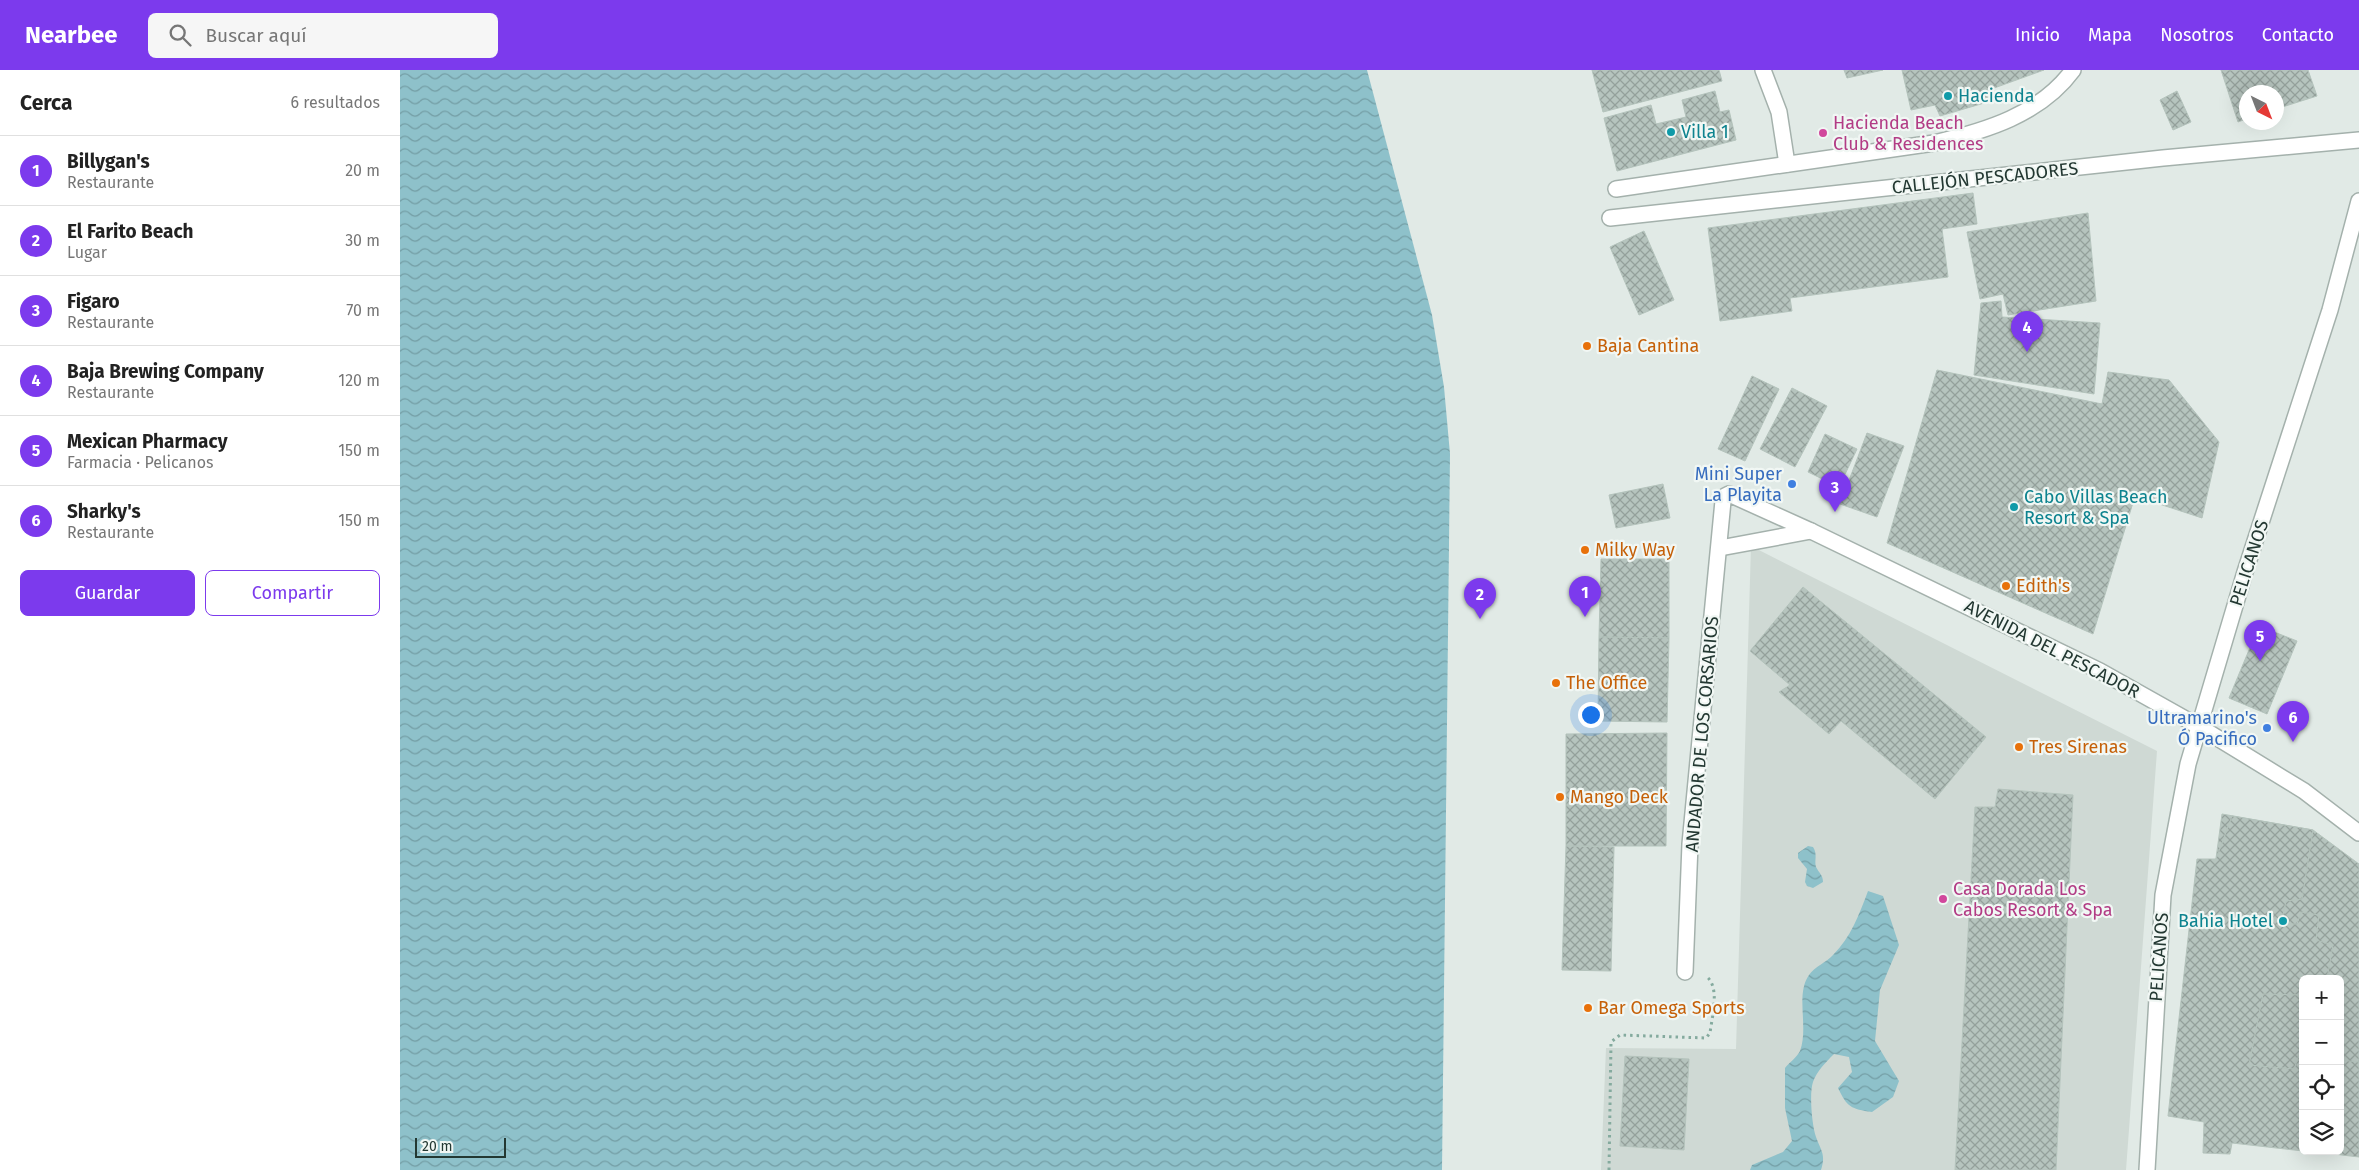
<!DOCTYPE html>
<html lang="es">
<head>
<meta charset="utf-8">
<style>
	body { margin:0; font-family:"Fira Sans",sans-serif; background:#f6f6f6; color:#222 }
	.controls { position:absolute; right:15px; bottom:15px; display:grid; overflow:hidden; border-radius:8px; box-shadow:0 5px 20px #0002 }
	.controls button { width:45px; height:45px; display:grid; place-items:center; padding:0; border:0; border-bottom:1px solid #e0e0e0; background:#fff; color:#222; font:25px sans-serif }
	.compass { position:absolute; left:1839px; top:15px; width:45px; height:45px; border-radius:50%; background:#fff; box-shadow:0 5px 20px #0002; rotate:138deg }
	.scale { position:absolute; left:15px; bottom:12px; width:91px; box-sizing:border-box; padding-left:5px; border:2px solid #233832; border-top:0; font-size:14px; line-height:18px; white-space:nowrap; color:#233832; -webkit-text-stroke:4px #f1f7f4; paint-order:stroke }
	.you { position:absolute; left:1190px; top:644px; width:18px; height:18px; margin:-12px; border:4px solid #fff; border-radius:50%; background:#1a73e8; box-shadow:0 0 0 8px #1a73e833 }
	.badge { display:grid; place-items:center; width:32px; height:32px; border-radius:50%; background:#7c3aed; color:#fff; font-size:16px; font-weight:700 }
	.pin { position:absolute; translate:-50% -41px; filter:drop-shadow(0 1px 2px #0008) }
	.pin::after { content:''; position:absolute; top:26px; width:18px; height:15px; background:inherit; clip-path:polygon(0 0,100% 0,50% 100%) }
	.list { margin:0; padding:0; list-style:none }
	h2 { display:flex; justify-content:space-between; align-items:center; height:65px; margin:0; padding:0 20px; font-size:21px }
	h2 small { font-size:16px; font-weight:400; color:#767676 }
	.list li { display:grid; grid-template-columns:32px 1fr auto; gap:15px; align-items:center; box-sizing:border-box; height:70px; padding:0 20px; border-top:1px solid #e0e0e0 }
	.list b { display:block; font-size:19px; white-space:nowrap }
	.list p { margin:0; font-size:16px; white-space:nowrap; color:#767676 }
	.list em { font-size:16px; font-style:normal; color:#767676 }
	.actions { display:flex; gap:10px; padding:15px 20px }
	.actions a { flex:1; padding:11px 0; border:1px solid #7c3aed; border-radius:8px; text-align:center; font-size:18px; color:#7c3aed }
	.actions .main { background:#7c3aed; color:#fff }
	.icon { flex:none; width:28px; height:28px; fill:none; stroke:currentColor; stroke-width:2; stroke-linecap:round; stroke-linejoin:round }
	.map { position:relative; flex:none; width:1959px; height:1100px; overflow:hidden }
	header { display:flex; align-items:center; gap:30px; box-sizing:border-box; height:70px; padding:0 25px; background:#7c3aed; color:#fff }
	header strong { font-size:24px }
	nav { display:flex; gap:28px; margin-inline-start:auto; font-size:18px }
	.search { width:350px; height:45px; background:#f6f6f6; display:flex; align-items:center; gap:12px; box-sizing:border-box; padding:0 18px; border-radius:8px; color:#767676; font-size:19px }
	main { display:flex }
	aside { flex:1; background:#fff }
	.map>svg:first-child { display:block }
	.built { fill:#cfd9d4 }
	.water { fill:url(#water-waves) }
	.building { fill:url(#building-cross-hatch); stroke:#b4c3bc }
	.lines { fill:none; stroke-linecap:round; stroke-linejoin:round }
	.minor-casing { stroke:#a4b1ac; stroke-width:18 }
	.path { stroke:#84aa9e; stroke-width:3; stroke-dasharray:2.5 4; stroke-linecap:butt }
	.minor { stroke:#fff; stroke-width:15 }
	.culture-dot { fill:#0f9aa8; stroke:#f1f7f4; stroke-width:2 }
	.hotel-dot { fill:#d1479c; stroke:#f1f7f4; stroke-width:2 }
	.food-dot { fill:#e8710a; stroke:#f1f7f4; stroke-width:2 }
	.shop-dot { fill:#3f7fe0; stroke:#f1f7f4; stroke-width:2 }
	.labels { text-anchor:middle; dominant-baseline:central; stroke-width:4.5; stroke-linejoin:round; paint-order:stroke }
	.culture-label { font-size:18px; fill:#0d838f; stroke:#f1f7f4; text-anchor:start }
	.hotel-label { font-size:18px; fill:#b23c85; stroke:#f1f7f4; text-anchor:start }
	.street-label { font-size:18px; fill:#233832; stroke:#f1f7f4 }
	.food-label { font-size:18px; fill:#c56008; stroke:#f1f7f4; text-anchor:start }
	.shop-label { font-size:18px; fill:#366cbe; stroke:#f1f7f4; text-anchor:end }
</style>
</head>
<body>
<header>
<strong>Nearbee</strong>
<div class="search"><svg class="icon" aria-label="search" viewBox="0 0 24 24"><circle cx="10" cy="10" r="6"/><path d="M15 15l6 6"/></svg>Buscar aquí</div>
<nav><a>Inicio</a><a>Mapa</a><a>Nosotros</a><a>Contacto</a></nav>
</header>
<main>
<aside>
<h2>Cerca<small>6 resultados</small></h2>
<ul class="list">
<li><span class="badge">1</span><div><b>Billygan's</b><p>Restaurante</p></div><em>20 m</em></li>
<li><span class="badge">2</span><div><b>El Farito Beach</b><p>Lugar</p></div><em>30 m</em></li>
<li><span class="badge">3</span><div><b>Figaro</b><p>Restaurante</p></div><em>70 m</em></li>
<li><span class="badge">4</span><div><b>Baja Brewing Company</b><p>Restaurante</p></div><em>120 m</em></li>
<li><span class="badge">5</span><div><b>Mexican Pharmacy</b><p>Farmacia · Pelicanos</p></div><em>150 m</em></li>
<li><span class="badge">6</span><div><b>Sharky's</b><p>Restaurante</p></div><em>150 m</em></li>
</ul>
<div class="actions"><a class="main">Guardar</a><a>Compartir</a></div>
</aside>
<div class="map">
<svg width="1959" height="1100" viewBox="0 0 1959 1100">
	<defs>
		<pattern id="water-waves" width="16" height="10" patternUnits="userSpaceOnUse" patternTransform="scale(1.25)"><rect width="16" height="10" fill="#8ec1ca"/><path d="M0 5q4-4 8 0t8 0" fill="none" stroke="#749ea5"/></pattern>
		<pattern id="building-cross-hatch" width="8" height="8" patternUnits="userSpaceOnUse" patternTransform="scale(1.25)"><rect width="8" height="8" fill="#b6c4be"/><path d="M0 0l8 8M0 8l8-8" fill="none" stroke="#94a09b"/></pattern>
	</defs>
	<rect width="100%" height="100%" fill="#e1eae6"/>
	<!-- built -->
	<path class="built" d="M 1351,476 L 1757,681 L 1726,1100 L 1201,1100 L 1206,978 L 1336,979 Z"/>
	<!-- water -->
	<g class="water">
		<path d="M 0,0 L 967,0 L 1032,245 L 1044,317 L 1050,384 L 1042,1100 L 0,1100 Z"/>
		<path d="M 1408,776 L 1413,777 C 1418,785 1414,790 1416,797 C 1419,803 1423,805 1423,812 L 1413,818 L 1407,816 L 1405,812 L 1407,799 L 1398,788 L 1398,783 Z"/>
		<path d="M 1468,821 L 1483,826 L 1499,875 L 1480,920 L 1475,971 L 1499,1011 L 1493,1027 L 1472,1042 C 1451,1039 1447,1037 1438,1018 L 1452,1002 L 1449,987 L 1434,984 C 1425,993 1417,1001 1413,1012 C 1409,1023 1412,1056 1416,1067 C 1421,1081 1426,1084 1421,1100 L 1350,1100 L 1352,1095 L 1383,1082 L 1392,1071 L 1385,1038 L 1385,998 C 1389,993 1397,987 1400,981 C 1409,957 1395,925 1409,905 C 1414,897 1427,892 1433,885 C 1451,867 1459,845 1468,821 Z"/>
	</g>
	<!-- building -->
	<g class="building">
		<path d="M 1192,0 L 1319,0 L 1322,11 L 1203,42 Z"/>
		<path d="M 1444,0 L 1483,0 L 1447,8 Z"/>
		<path d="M 1502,0 L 1644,0 L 1586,21 L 1591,31 L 1540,46 L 1535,35 L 1511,40 Z"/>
		<path d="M 1821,0 L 1908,0 L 1917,26 L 1876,39 L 1876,22 L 1846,22 L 1846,49 L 1838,52 Z"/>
		<path d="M 1315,21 L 1320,42 L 1329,40 L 1336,70 L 1217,101 L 1204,48 L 1251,35 L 1256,54 L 1286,47 L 1282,30 Z"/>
		<path d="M 1777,21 L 1791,52 L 1773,60 L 1760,30 Z"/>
		<path d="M 1573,123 L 1577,154 L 1542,159 L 1548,207 L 1390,228 L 1392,241 L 1320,251 L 1308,158 Z"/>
		<path d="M 1688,143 L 1696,231 L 1608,245 L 1603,224 L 1580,229 L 1567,162 Z"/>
		<path d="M 1244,161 L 1274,230 L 1239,245 L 1210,177 Z"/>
		<path d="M 1601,231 L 1602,247 L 1700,253 L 1694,324 L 1574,305 L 1581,233 Z"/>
		<path d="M 1537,300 L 1702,334 L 1708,302 L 1769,310 L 1819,372 L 1802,448 L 1735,426 L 1693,564 L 1487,473 Z"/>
		<path d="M 1352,306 L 1379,319 L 1345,391 L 1318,379 Z"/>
		<path d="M 1392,318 L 1427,336 L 1395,397 L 1360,379 Z"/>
		<path d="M 1467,363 L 1504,376 L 1477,447 L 1440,434 Z"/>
		<path d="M 1425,364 L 1457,379 L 1439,417 L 1408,402 Z"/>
		<path d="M 1263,414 L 1270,448 L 1216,458 L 1209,425 Z"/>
		<path d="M 1201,489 L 1269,489 L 1269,568 L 1199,567 Z"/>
		<path d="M 1403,517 L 1586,667 L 1535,729 L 1441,651 L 1429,664 L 1379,622 L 1390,615 L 1350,581 Z"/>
		<path d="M 1859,556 L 1897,571 L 1867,644 L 1829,628 Z"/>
		<path d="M 1199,567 L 1269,568 L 1267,652 L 1198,651 Z"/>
		<path d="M 1267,663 L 1266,776 L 1166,776 L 1166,664 Z"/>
		<path d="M 1598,719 L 1673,725 L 1656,1100 L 1555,1100 L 1575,737 L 1595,737 Z"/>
		<path d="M 1822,744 L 1913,760 L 1959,794 L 1959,1073 L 1940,1070 L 1940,909 L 1903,909 L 1903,1065 L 1781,1047 Z"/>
		<path d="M 1832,746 L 1913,760 L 1902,829 L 1886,831 L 1881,854 L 1897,854 L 1901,842 L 1919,845 L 1916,870 L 1933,875 L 1927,909 L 1903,909 L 1903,925 L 1863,924 L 1849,995 L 1894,999 L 1899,985 L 1903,986 L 1903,1081 L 1832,1073 L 1830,1084 L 1803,1083 L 1804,1052 L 1768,1046 L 1797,789 L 1816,789 Z"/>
		<path d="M 1166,776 L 1214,777 L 1211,901 L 1162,900 Z"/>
		<path d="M 1225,986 L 1289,989 L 1284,1080 L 1220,1076 Z"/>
		<path d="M 1940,990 L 1959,992 L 1959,1087 L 1908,1081 L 1940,1081 Z"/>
	</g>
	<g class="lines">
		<defs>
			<g id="minor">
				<path d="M 1363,0 L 1379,42 L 1387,94"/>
				<path d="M 1216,119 L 1534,73 C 1585,61 1640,45 1673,0"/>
				<path d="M 1210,148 L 1763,88 L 1959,70"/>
				<path d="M 1320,478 L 1411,461"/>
				<path d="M 1285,902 L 1290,774 L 1323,431 L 1325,426 L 1329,424 L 1411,461 L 1700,601 L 1798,656 L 1904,721 L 1959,763"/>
				<path d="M 1747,1100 L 1763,825 L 1788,694 L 1845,502 L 1930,240 L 1959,131"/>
			</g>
		</defs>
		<!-- minor casing -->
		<use href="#minor" class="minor-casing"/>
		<!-- path -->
		<path class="path" d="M 1209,1100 L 1211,972 L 1220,965 L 1306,968 L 1310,963 C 1312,947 1320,918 1307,907"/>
		<!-- minor -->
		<use href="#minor" class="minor"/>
	</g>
	<!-- markers -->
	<g class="culture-dot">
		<circle cx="1548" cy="26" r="5"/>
		<circle cx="1271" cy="62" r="5"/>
		<circle cx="1614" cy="437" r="5"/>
		<circle cx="1883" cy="851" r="5"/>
	</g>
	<g class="hotel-dot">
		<circle cx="1423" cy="63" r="5"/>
		<circle cx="1543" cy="829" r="5"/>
	</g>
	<g class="food-dot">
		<circle cx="1187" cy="276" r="5"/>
		<circle cx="1185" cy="480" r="5"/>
		<circle cx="1606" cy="516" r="5"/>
		<circle cx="1156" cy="613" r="5"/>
		<circle cx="1619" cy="677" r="5"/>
		<circle cx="1160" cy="727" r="5"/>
		<circle cx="1188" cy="938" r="5"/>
	</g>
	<g class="shop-dot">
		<circle cx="1392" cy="414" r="5"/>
		<circle cx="1867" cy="658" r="5"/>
	</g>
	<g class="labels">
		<!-- culture labels -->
		<g class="culture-label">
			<text x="1558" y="26">Hacienda</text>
			<text x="1281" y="62">Villa 1</text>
			<text x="1624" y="427">Cabo Villas Beach<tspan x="1624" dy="21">Resort &amp; Spa</tspan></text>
			<text x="1873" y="851" text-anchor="end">Bahia Hotel</text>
		</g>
		<!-- hotel labels -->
		<g class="hotel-label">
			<text x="1433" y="53">Hacienda Beach<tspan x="1433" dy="21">Club &amp; Residences</tspan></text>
			<text x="1553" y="819">Casa Dorada Los<tspan x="1553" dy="21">Cabos Resort &amp; Spa</tspan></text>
		</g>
		<!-- street labels -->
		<g class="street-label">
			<text transform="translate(1585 108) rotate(-6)">CALLEJÓN PESCADORES</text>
			<text transform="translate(1849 493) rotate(-72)">PELICANOS</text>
			<text transform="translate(1652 579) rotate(27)">AVENIDA DEL PESCADOR</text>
			<text transform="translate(1302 664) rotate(-85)">ANDADOR DE LOS CORSARIOS</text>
			<text transform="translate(1759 887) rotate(-86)">PELICANOS</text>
		</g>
		<!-- food labels -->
		<g class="food-label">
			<text x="1197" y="276">Baja Cantina</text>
			<text x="1195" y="480">Milky Way</text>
			<text x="1616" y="516">Edith's</text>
			<text x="1166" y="613">The Office</text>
			<text x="1629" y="677">Tres Sirenas</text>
			<text x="1170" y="727">Mango Deck</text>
			<text x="1198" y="938">Bar Omega Sports</text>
		</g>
		<!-- shop labels -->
		<g class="shop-label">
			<text x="1382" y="404">Mini Super<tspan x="1382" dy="21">La Playita</tspan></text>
			<text x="1857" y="648">Ultramarino's<tspan x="1857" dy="21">Ó Pacifico</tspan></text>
		</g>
	</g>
</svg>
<div class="controls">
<button>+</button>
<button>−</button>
<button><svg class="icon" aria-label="locate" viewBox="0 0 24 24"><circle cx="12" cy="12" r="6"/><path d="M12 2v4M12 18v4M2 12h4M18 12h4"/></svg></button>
<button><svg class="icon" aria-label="layers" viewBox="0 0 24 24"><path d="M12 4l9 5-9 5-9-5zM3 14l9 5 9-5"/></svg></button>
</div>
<svg class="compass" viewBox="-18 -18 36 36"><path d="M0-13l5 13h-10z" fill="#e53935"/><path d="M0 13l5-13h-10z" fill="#767676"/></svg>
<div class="scale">20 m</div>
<div class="you"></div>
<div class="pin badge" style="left:1185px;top:547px">1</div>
<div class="pin badge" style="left:1080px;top:549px">2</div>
<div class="pin badge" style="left:1435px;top:442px">3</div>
<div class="pin badge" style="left:1627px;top:282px">4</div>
<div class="pin badge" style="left:1860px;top:591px">5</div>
<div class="pin badge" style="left:1893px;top:672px">6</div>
</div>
</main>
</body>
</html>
